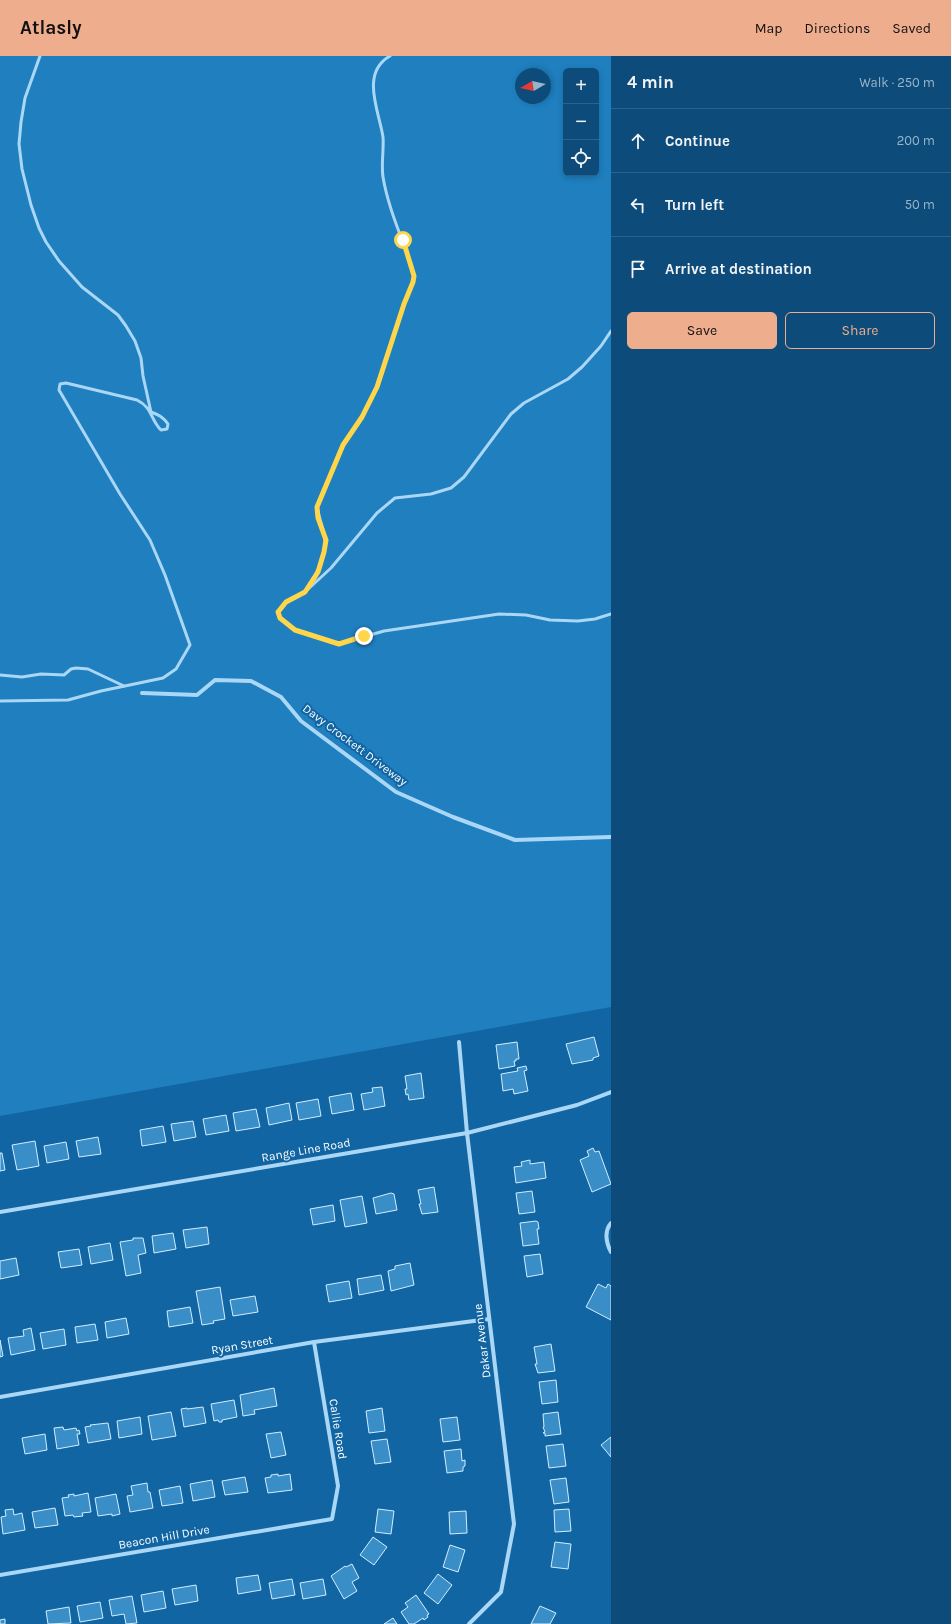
<!DOCTYPE html>
<html lang="en">
<head>
<meta charset="utf-8">
<style>
	body { margin:0; font-family:Karla,sans-serif; background:#1b5681; color:#f1f3f6 }
	.controls { position:absolute; right:12px; top:12px; display:grid; overflow:hidden; border-radius:6px; box-shadow:0 2px 6px #0003 }
	.controls button { width:36px; height:36px; display:grid; place-items:center; padding:0; border:0; border-bottom:1px solid #2d638b; background:#0d4c7a; color:#f1f3f6; font:20px sans-serif }
	.compass { position:absolute; left:515px; top:12px; width:36px; height:36px; border-radius:50%; background:#0d4c7a; box-shadow:0 2px 6px #0003; rotate:261deg }
	.stop { position:absolute; width:12px; height:12px; margin:-9px; border:3px solid #ffd54a; border-radius:50%; background:#fff }
	.stop.end { background:#ffd54a; border-color:#fff; box-shadow:0 1px 4px #0008 }
	.list { margin:0; padding:0; list-style:none }
	h2 { display:flex; justify-content:space-between; align-items:center; height:52px; margin:0; padding:0 16px; font-size:17px }
	h2 small { font-size:13px; font-weight:400; color:#9ab4c7 }
	.list li { display:grid; grid-template-columns:26px 1fr auto; gap:12px; align-items:center; box-sizing:border-box; height:64px; padding:0 16px; border-top:1px solid #2d638b }
	.list b { display:block; font-size:15px; white-space:nowrap }
	.list em { font-size:13px; font-style:normal; color:#9ab4c7 }
	.actions { display:flex; gap:8px; padding:12px 16px }
	.actions a { flex:1; padding:9px 0; border:1px solid #eead8d; border-radius:6px; text-align:center; font-size:14px; color:#eead8d }
	.actions .main { background:#eead8d; color:#111 }
	.icon { flex:none; width:22px; height:22px; fill:none; stroke:currentColor; stroke-width:2; stroke-linecap:round; stroke-linejoin:round }
	.map { position:relative; flex:none; width:611px; height:1568px; overflow:hidden }
	header { display:flex; align-items:center; gap:24px; box-sizing:border-box; height:56px; padding:0 20px; background:#eead8d; color:#111 }
	header strong { font-size:19px }
	nav { display:flex; gap:22px; margin-inline-start:auto; font-size:14px }
	main { display:flex }
	aside { flex:1; background:#0d4c7a }
	.map>svg:first-child { display:block }
	.green { fill:#1f7fbf; fill-rule:evenodd }
	.building { fill:#398ec8; stroke:#d3edfe }
	.lines { fill:none; stroke-linecap:round; stroke-linejoin:round }
	.lane { stroke:#aad7f6; stroke-width:3 }
	.street { stroke:#aad7f6; stroke-width:4 }
	.route { stroke:#ffd54a; stroke-width:5 }
	.labels { text-anchor:middle; dominant-baseline:central; stroke-width:4; stroke-linejoin:round; paint-order:stroke }
	.street-label { font-size:12px; fill:#fff; stroke:#1165a2 }
</style>
</head>
<body>
<header>
<strong>Atlasly</strong>
<nav><a>Map</a><a>Directions</a><a>Saved</a></nav>
</header>
<main>
<div class="map">
<svg width="611" height="1568" viewBox="0 0 611 1568">
	<rect width="100%" height="100%" fill="#1165a2"/>
	<!-- green -->
	<path class="green" d="M 0,0 L 611,0 L 611,951 L 0,1060 ZM 566,15 L 596,15 L 596,117 L 566,117 ZM 521,18 L 545,18 L 545,42 L 521,42 Z"/>
	<!-- building -->
	<g class="building">
		<path d="M 594,981 L 599,1000 L 593,1002 L 593,1004 L 572,1008 L 566,988 Z"/>
		<path d="M 517,986 L 519,1003 L 516,1003 L 516,1005 L 514,1005 L 515,1010 L 499,1013 L 496,989 Z"/>
		<path d="M 526,1010 L 527,1014 L 524,1015 L 528,1035 L 514,1038 L 513,1033 L 503,1035 L 501,1018 L 518,1015 L 517,1012 Z"/>
		<path d="M 421,1017 L 424,1042 L 409,1044 L 408,1038 L 406,1039 L 405,1033 L 407,1033 L 405,1020 Z"/>
		<path d="M 382,1031 L 385,1050 L 364,1054 L 361,1038 L 373,1036 L 372,1032 Z"/>
		<path d="M 351,1037 L 354,1054 L 332,1058 L 329,1041 Z"/>
		<path d="M 318,1043 L 321,1060 L 299,1064 L 296,1047 Z"/>
		<path d="M 289,1047 L 292,1064 L 269,1069 L 266,1052 Z"/>
		<path d="M 256,1053 L 260,1071 L 236,1075 L 233,1057 Z"/>
		<path d="M 226,1059 L 229,1075 L 206,1079 L 203,1063 Z"/>
		<path d="M 193,1065 L 196,1081 L 174,1085 L 171,1068 Z"/>
		<path d="M 163,1070 L 166,1086 L 142,1090 L 140,1074 Z"/>
		<path d="M 98,1081 L 101,1098 L 79,1101 L 76,1085 Z"/>
		<path d="M 35,1085 L 39,1110 L 17,1114 L 12,1089 Z"/>
		<path d="M 66,1086 L 69,1103 L 47,1107 L 44,1090 Z"/>
		<path d="M 593,1092 L 595,1096 L 599,1095 L 611,1128 L 592,1136 L 580,1104 L 589,1100 L 587,1095 Z"/>
		<path d="M 0,1097 L 2,1097 L 5,1114 L 0,1115 Z"/>
		<path d="M 530,1104 L 530,1108 L 544,1106 L 546,1122 L 516,1127 L 514,1111 L 522,1110 L 521,1106 Z"/>
		<path d="M 434,1131 L 438,1156 L 422,1158 L 419,1148 L 421,1148 L 418,1134 Z"/>
		<path d="M 532,1135 L 535,1156 L 519,1158 L 516,1137 Z"/>
		<path d="M 391,1137 L 394,1138 L 397,1154 L 376,1158 L 373,1142 Z"/>
		<path d="M 362,1140 L 367,1167 L 345,1171 L 340,1144 Z"/>
		<path d="M 333,1149 L 335,1165 L 313,1169 L 310,1153 Z"/>
		<path d="M 536,1165 L 538,1166 L 539,1173 L 537,1173 L 539,1188 L 523,1190 L 520,1167 Z"/>
		<path d="M 207,1171 L 209,1188 L 186,1192 L 183,1174 Z"/>
		<path d="M 173,1177 L 176,1193 L 154,1197 L 152,1180 Z"/>
		<path d="M 133,1182 L 143,1182 L 146,1197 L 138,1199 L 141,1217 L 126,1220 L 120,1186 L 133,1184 Z"/>
		<path d="M 110,1187 L 113,1204 L 91,1208 L 88,1191 Z"/>
		<path d="M 79,1193 L 82,1209 L 61,1212 L 58,1196 Z"/>
		<path d="M 540,1198 L 543,1218 L 527,1221 L 524,1200 Z"/>
		<path d="M 16,1202 L 19,1219 L 0,1223 L 0,1205 Z"/>
		<path d="M 410,1207 L 414,1229 L 391,1235 L 388,1215 L 395,1213 L 395,1210 Z"/>
		<path d="M 381,1219 L 384,1234 L 359,1239 L 357,1223 Z"/>
		<path d="M 349,1225 L 352,1242 L 329,1246 L 326,1229 Z"/>
		<path d="M 598,1228 L 606,1232 L 608,1228 L 611,1230 L 611,1264 L 586,1251 Z"/>
		<path d="M 220,1231 L 225,1263 L 213,1265 L 214,1267 L 202,1269 L 196,1235 Z"/>
		<path d="M 255,1240 L 258,1256 L 233,1260 L 230,1244 Z"/>
		<path d="M 190,1251 L 193,1267 L 169,1271 L 167,1255 Z"/>
		<path d="M 126,1262 L 129,1278 L 107,1282 L 105,1266 Z"/>
		<path d="M 95,1268 L 98,1284 L 77,1287 L 75,1271 Z"/>
		<path d="M 31,1272 L 35,1294 L 11,1299 L 8,1282 L 24,1280 L 23,1274 Z"/>
		<path d="M 64,1273 L 66,1289 L 43,1293 L 40,1277 Z"/>
		<path d="M 0,1284 L 3,1300 L 0,1301 Z"/>
		<path d="M 551,1288 L 555,1315 L 538,1317 L 535,1308 L 537,1308 L 534,1291 Z"/>
		<path d="M 556,1324 L 558,1346 L 542,1348 L 539,1326 Z"/>
		<path d="M 274,1332 L 277,1350 L 254,1354 L 255,1358 L 243,1360 L 240,1339 Z"/>
		<path d="M 234,1344 L 237,1361 L 222,1364 L 222,1366 L 219,1366 L 218,1364 L 214,1365 L 211,1348 Z"/>
		<path d="M 203,1351 L 206,1367 L 184,1371 L 181,1353 L 187,1352 L 187,1353 Z"/>
		<path d="M 382,1352 L 385,1375 L 369,1377 L 366,1355 Z"/>
		<path d="M 171,1356 L 176,1380 L 152,1384 L 148,1360 Z"/>
		<path d="M 558,1356 L 561,1378 L 545,1380 L 545,1377 L 543,1377 L 545,1376 L 543,1371 L 544,1371 L 543,1358 Z"/>
		<path d="M 140,1361 L 142,1378 L 119,1382 L 117,1365 Z"/>
		<path d="M 457,1361 L 460,1384 L 443,1386 L 440,1363 Z"/>
		<path d="M 108,1367 L 111,1383 L 88,1387 L 85,1371 L 91,1370 L 90,1369 Z"/>
		<path d="M 63,1371 L 64,1374 L 76,1372 L 77,1375 L 79,1374 L 80,1378 L 77,1378 L 79,1389 L 57,1393 L 54,1372 Z"/>
		<path d="M 281,1376 L 286,1399 L 271,1402 L 266,1378 Z"/>
		<path d="M 45,1378 L 47,1394 L 25,1398 L 22,1382 Z"/>
		<path d="M 611,1381 L 611,1401 L 601,1389 Z"/>
		<path d="M 387,1383 L 391,1406 L 375,1408 L 371,1385 Z"/>
		<path d="M 563,1388 L 566,1410 L 549,1412 L 546,1390 Z"/>
		<path d="M 461,1393 L 462,1405 L 465,1404 L 465,1410 L 463,1411 L 463,1415 L 447,1417 L 444,1395 Z"/>
		<path d="M 278,1418 L 278,1420 L 290,1418 L 292,1434 L 268,1437 L 265,1422 L 271,1421 L 271,1419 Z"/>
		<path d="M 245,1421 L 248,1436 L 225,1439 L 222,1425 Z"/>
		<path d="M 566,1422 L 569,1446 L 554,1448 L 550,1424 Z"/>
		<path d="M 212,1424 L 215,1441 L 193,1445 L 190,1428 Z"/>
		<path d="M 147,1427 L 148,1436 L 150,1436 L 153,1452 L 130,1456 L 127,1440 L 133,1439 L 131,1430 Z"/>
		<path d="M 180,1430 L 183,1447 L 162,1450 L 159,1434 Z"/>
		<path d="M 88,1437 L 91,1456 L 82,1457 L 83,1460 L 74,1461 L 73,1459 L 65,1460 L 62,1442 L 69,1441 L 68,1439 L 74,1438 L 74,1440 Z"/>
		<path d="M 116,1438 L 120,1458 L 112,1460 L 112,1458 L 98,1460 L 95,1442 Z"/>
		<path d="M 55,1452 L 58,1469 L 35,1472 L 32,1456 Z"/>
		<path d="M 13,1453 L 14,1459 L 22,1457 L 25,1474 L 3,1478 L 1,1461 L 6,1460 L 5,1454 Z"/>
		<path d="M 378,1453 L 394,1455 L 391,1478 L 375,1476 Z"/>
		<path d="M 569,1453 L 571,1475 L 555,1476 L 554,1454 Z"/>
		<path d="M 466,1455 L 467,1477 L 450,1478 L 449,1456 Z"/>
		<path d="M 373,1481 L 387,1491 L 374,1509 L 360,1499 Z"/>
		<path d="M 555,1486 L 571,1488 L 568,1513 L 551,1511 Z"/>
		<path d="M 450,1489 L 465,1494 L 458,1516 L 443,1511 Z"/>
		<path d="M 352,1508 L 359,1522 L 352,1526 L 357,1535 L 344,1543 L 331,1520 L 345,1510 L 346,1511 Z"/>
		<path d="M 438,1518 L 452,1529 L 438,1548 L 424,1537 Z"/>
		<path d="M 258,1519 L 261,1534 L 238,1538 L 236,1522 Z"/>
		<path d="M 292,1523 L 295,1539 L 272,1543 L 269,1527 Z"/>
		<path d="M 323,1523 L 326,1539 L 303,1543 L 300,1527 Z"/>
		<path d="M 196,1529 L 198,1545 L 175,1549 L 172,1533 Z"/>
		<path d="M 163,1535 L 166,1552 L 144,1556 L 141,1539 Z"/>
		<path d="M 416,1539 L 429,1558 L 427,1559 L 428,1561 L 424,1564 L 423,1562 L 414,1568 L 409,1568 L 401,1556 L 408,1551 L 405,1547 Z"/>
		<path d="M 132,1540 L 137,1567 L 126,1568 L 124,1558 L 112,1560 L 109,1544 Z"/>
		<path d="M 100,1546 L 103,1562 L 80,1566 L 77,1550 Z"/>
		<path d="M 540,1550 L 556,1557 L 550,1568 L 531,1568 Z"/>
		<path d="M 69,1551 L 71,1567 L 48,1568 L 46,1555 Z"/>
		<path d="M 393,1562 L 397,1568 L 384,1568 Z"/>
		<path d="M 5,1563 L 5,1568 L 0,1568 L 0,1564 Z"/>
	</g>
	<g class="lines">
		<!-- lane -->
		<g class="lane">
			<path d="M 611,275 L 601,290 L 582,311 L 568,323 L 524,347 L 511,358 L 464,421 L 451,432 L 431,438 L 395,442 L 377,457 L 331,512 L 305,536 L 286,546 L 278,556 L 280,562 L 295,574 L 339,588 L 384,575 L 499,558 L 526,559 L 550,564 L 578,565 L 595,563 L 611,558"/>
			<path d="M 307,532 C 316,519 326,502 325,485 C 325,477 319,462 317,451 L 343,389 L 362,361 L 377,331 L 404,247 L 413,226 L 414,220 L 411,208 C 401,180 388,151 383,121 C 381,108 384,94 383,81 C 379,55 360,17 390,0"/>
			<path d="M 0,619 L 22,621 L 41,618 L 64,619 L 71,613 L 76,612 L 88,613 L 124,630"/>
			<path d="M 0,645 L 68,644 L 101,635 L 163,622 L 176,613 L 190,589 L 165,519 L 150,484 L 120,438 L 59,334 L 60,328 L 66,327 L 137,344 C 153,352 150,363 161,374 L 167,373 L 168,368 C 163,361 159,359 151,356 L 143,320 L 141,302 L 135,285 L 126,270 L 118,259 L 82,231 L 59,205 L 46,186 L 39,172 L 31,149 L 22,113 L 19,88 L 21,66 L 25,42 L 40,0"/>
		</g>
		<!-- street -->
		<g class="street">
			<path d="M 142,637 L 197,639 L 215,624 L 251,625 L 281,641 L 301,665 L 396,736 L 453,761 L 515,784 L 611,781"/>
			<path d="M 459,986 L 467,1077 L 514,1468 L 501,1536 L 469,1568"/>
			<path d="M 0,1156 L 467,1077 L 577,1049 L 611,1036"/>
			<path d="M 611,1167 C 604,1175 606,1187 611,1196"/>
			<path d="M 0,1341 L 314,1286 L 489,1263"/>
			<path d="M 0,1519 L 332,1463 L 338,1430 L 314,1286"/>
		</g>
	</g>
	<g class="lines">
		<!-- route -->
		<path class="route" d="M 364,580 L 339,588 L 295,574 L 280,562 L 278,556 L 286,546 L 305,536 L 318,516 L 324,496 L 326,484 L 318,462 L 317,451 L 343,389 L 362,361 L 377,331 L 404,248 L 413,226 L 414,220 L 403,184"/>
	</g>
	<g class="labels">
		<!-- street labels -->
		<g class="street-label">
			<text transform="translate(355 689) rotate(37)">Davy Crockett Driveway</text>
			<text transform="translate(306 1094) rotate(-10)">Range Line Road</text>
			<text transform="translate(482 1285) rotate(-97)">Dakar Avenue</text>
			<text transform="translate(242 1289) rotate(-10)">Ryan Street</text>
			<text transform="translate(338 1373) rotate(81)">Callie Road</text>
			<text transform="translate(164 1481) rotate(-10)">Beacon Hill Drive</text>
		</g>
	</g>
</svg>
<div class="controls">
<button>+</button>
<button>−</button>
<button><svg class="icon" aria-label="locate" viewBox="0 0 24 24"><circle cx="12" cy="12" r="6"/><path d="M12 2v4M12 18v4M2 12h4M18 12h4"/></svg></button>
</div>
<svg class="compass" viewBox="-18 -18 36 36"><path d="M0-13l5 13h-10z" fill="#e53935"/><path d="M0 13l5-13h-10z" fill="#9ab4c7"/></svg>
<div class="stop" style="left:403px;top:184px"></div>
<div class="stop end" style="left:364px;top:580px"></div>
</div>
<aside>
<h2>4 min<small>Walk · 250 m</small></h2>
<ul class="list">
<li><svg class="icon" aria-label="ahead" viewBox="0 0 24 24"><path d="M12 20V5M6 11l6-6 6 6"/></svg><div><b>Continue</b></div><em>200 m</em></li>
<li><svg class="icon" aria-label="left" viewBox="0 0 24 24"><path d="M17 20v-9H6M10 6l-5 5 5 5"/></svg><div><b>Turn left</b></div><em>50 m</em></li>
<li><svg class="icon" aria-label="arrive" viewBox="0 0 24 24"><path d="M6 21V4h12l-3 4 3 4H6"/></svg><div><b>Arrive at destination</b></div></li>
</ul>
<div class="actions"><a class="main">Save</a><a>Share</a></div>
</aside>
</main>
</body>
</html>
